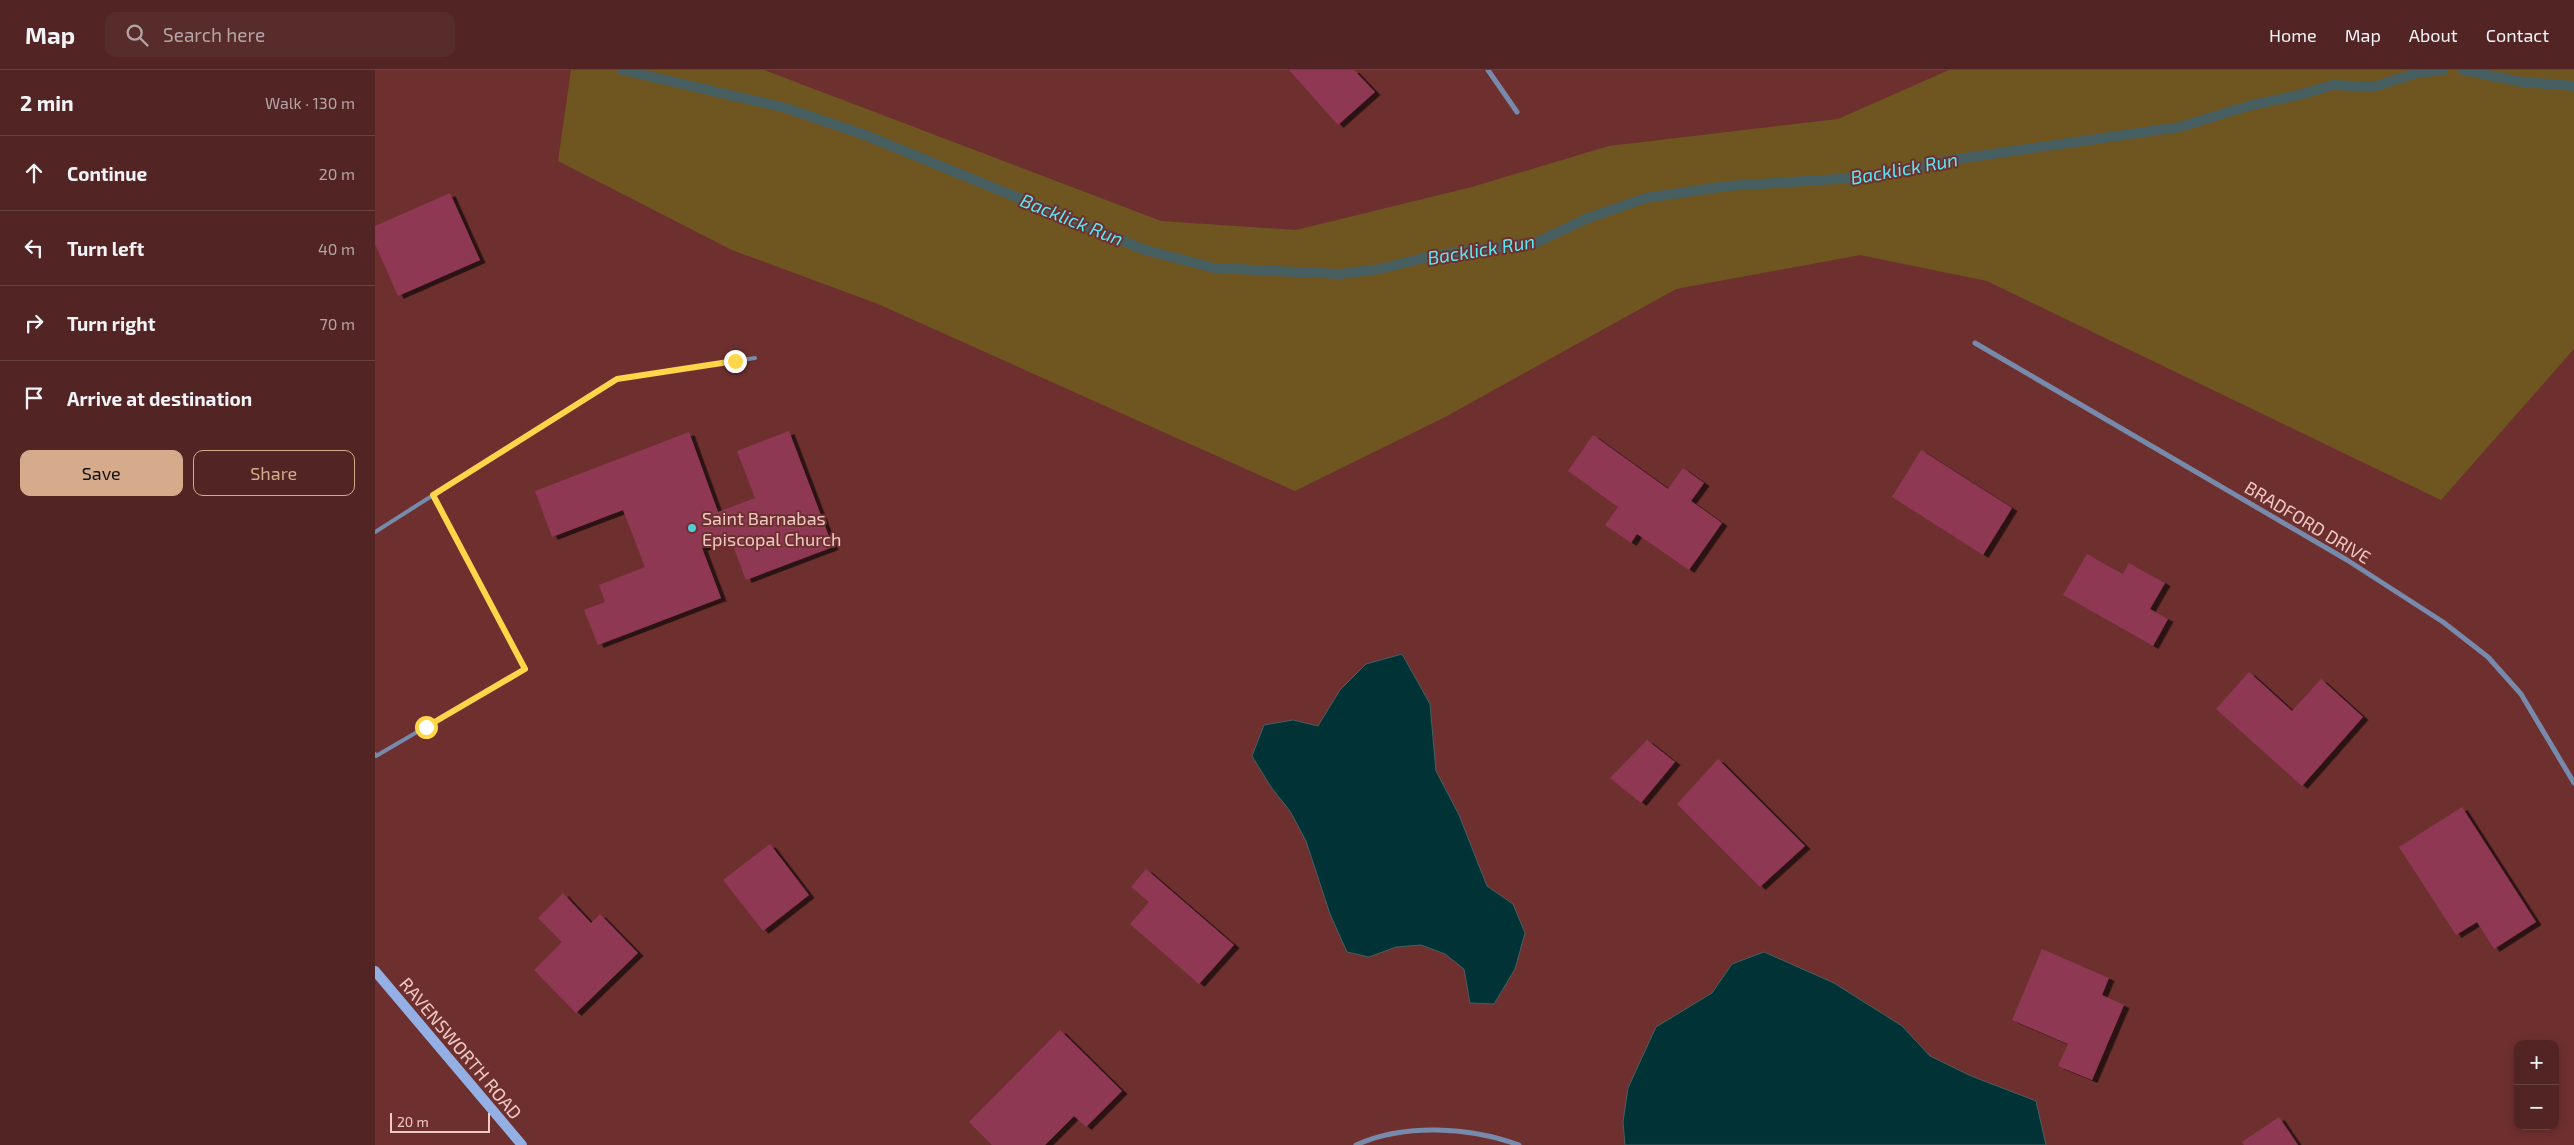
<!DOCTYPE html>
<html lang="en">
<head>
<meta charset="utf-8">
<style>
	body { margin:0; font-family:"Exo 2",sans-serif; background:#582c2b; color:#f1f3f6 }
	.controls { position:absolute; right:15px; bottom:15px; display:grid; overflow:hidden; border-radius:10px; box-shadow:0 2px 8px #0003 }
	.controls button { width:45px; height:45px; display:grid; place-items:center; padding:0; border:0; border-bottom:1px solid #684141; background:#522423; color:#f1f3f6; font:25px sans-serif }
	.scale { position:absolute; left:15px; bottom:12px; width:100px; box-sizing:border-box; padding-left:5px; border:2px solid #efc9c6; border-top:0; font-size:14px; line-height:18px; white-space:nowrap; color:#efc9c6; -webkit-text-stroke:4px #6e302f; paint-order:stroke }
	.stop { position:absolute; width:15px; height:15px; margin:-11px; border:4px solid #ffd54a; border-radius:50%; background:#fff }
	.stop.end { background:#ffd54a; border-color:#fff; box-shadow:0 1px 5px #0008 }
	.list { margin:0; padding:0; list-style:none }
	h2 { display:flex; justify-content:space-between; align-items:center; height:65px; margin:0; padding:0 20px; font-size:21px }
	h2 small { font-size:16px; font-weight:400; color:#b5a4a6 }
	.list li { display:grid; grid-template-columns:32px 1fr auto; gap:15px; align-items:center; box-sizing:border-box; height:75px; padding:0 20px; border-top:1px solid #684141 }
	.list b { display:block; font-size:19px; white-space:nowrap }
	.list em { font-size:16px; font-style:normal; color:#b5a4a6 }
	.actions { display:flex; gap:10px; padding:15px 20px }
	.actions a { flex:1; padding:11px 0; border:1px solid #d6ab8b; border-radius:10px; text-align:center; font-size:18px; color:#d6ab8b }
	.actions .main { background:#d6ab8b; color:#111 }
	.icon { flex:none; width:28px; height:28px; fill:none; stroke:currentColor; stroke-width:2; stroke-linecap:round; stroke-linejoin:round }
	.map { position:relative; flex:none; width:2199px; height:1075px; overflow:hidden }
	header { display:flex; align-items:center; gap:30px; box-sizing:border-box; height:70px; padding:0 25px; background:#522423; border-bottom:1px solid #684141 }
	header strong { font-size:24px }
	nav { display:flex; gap:28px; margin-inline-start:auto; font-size:18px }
	.search { width:350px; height:45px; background:#582c2b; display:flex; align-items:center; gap:12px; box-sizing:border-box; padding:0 18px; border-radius:10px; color:#b5a4a6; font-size:19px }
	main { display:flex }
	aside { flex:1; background:#522423 }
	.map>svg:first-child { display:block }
	.green { fill:#6f5621 }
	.water { fill:#013236; stroke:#485f61 }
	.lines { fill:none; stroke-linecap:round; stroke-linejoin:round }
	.stream { stroke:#485f61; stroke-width:10 }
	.building { fill:#8f3753; filter:url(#shadow) }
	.lane { stroke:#788aac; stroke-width:4 }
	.street { stroke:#788aac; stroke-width:5 }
	.secondary { stroke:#94afe4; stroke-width:10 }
	.route { stroke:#ffd54a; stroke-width:6 }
	.poi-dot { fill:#52ccd6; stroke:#6e302f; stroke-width:2 }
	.labels { text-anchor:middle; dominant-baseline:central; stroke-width:4; stroke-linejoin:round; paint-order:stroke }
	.poi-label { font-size:18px; fill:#efc9c6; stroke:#6e302f; text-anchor:start }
	.street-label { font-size:18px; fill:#efc9c6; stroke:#6e302f }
	.water-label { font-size:19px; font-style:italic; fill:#59e7f4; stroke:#6e302f }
</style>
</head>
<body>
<header>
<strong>Map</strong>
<div class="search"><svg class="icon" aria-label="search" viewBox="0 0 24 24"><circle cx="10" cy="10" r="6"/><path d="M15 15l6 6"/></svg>Search here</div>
<nav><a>Home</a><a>Map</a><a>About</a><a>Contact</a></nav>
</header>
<main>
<aside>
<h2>2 min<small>Walk · 130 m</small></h2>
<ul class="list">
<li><svg class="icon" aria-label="ahead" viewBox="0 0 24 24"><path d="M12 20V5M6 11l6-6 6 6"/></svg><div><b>Continue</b></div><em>20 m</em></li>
<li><svg class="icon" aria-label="left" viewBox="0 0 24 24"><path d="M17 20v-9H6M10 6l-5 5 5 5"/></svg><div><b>Turn left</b></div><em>40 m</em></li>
<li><svg class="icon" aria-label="right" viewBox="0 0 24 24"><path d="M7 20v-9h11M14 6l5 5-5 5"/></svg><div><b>Turn right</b></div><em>70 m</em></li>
<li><svg class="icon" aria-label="arrive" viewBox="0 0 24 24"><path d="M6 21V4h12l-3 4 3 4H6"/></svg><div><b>Arrive at destination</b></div></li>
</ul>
<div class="actions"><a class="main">Save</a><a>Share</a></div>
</aside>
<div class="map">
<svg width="2199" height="1075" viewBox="0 0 2199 1075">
	<defs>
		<filter id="shadow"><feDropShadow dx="5.5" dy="3" stdDeviation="0" flood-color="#0009"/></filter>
	</defs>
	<rect width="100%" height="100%" fill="#6e302f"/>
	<!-- green -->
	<path class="green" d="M 196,0 L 389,0 L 786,151 L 921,160 L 1097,117 L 1234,76 L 1463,49 L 1574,0 L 2199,0 L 2199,279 L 2066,430 L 1612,211 L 1485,185 L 1301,219 L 1070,347 L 920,421 L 503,234 L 357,180 L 183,91 Z"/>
	<!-- water -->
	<g class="water">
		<path d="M 1027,584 L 1055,634 L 1061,701 L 1084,745 L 1112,816 L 1138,834 L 1150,863 L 1140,899 L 1119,934 L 1095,933 L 1089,899 L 1070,884 L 1046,875 L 1021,877 L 994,887 L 972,882 L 955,844 L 931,771 L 915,741 L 896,717 L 877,686 L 889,655 L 918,650 L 943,656 L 965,620 L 991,594 Z"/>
		<path d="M 1389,882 L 1459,913 L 1527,956 L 1555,986 L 1596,1006 L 1661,1031 L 1671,1075 L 1250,1075 L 1248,1052 L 1253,1018 L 1281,957 L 1337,923 L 1357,894 Z"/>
	</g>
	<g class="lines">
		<!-- stream -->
		<g class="stream">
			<path d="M 247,0 L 411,38 L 490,65 L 770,180 L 839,198 L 965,204 L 1005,199 L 1061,185 L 1160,173 L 1213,148 L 1271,128 L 1352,116 L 1496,107 L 1575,90 L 1805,57 L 1873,36 L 1924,25 L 1958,15 L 1998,17 L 2042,3 L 2068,0"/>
			<path d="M 2088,0 L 2147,12 L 2199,16"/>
		</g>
	</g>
	<!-- building -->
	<g class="building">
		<path d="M 914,0 L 979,0 L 1000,22 L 963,55 Z"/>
		<path d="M 75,123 L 105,190 L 23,226 L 0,174 L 0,156 Z"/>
		<path d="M 414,361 L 458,477 L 371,510 L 355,468 L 327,478 L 346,528 L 223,575 L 209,540 L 230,532 L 224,515 L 270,497 L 248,440 L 177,467 L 160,421 L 314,362 L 343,442 L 380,428 L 362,381 Z"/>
		<path d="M 1218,365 L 1293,419 L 1308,398 L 1329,413 L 1316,431 L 1347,453 L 1314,500 L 1262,464 L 1256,473 L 1230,455 L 1243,437 L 1193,401 Z"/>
		<path d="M 1546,380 L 1637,438 L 1608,485 L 1517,427 Z"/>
		<path d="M 1712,484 L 1748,504 L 1754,493 L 1790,513 L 1775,539 L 1793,549 L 1778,576 L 1688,525 Z"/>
		<path d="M 1874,602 L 1917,641 L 1946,609 L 1988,647 L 1927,716 L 1841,639 Z"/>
		<path d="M 1272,670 L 1300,692 L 1266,733 L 1235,708 Z"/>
		<path d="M 1343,689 L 1430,776 L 1385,817 L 1302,734 Z"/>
		<path d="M 2087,737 L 2161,852 L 2119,879 L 2102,852 L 2081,865 L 2024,777 Z"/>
		<path d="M 395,774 L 434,825 L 388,861 L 348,810 Z"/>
		<path d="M 771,799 L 859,875 L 824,914 L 755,854 L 774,832 L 756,817 Z"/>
		<path d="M 188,823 L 216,853 L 225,844 L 263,883 L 201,943 L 159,900 L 187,872 L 163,848 Z"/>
		<path d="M 1667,879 L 1734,908 L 1727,925 L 1749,935 L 1717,1010 L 1683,996 L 1693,974 L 1637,950 Z"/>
		<path d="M 685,960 L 747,1021 L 711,1057 L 699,1046 L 670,1075 L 617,1075 L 594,1052 Z"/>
		<path d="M 1904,1047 L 1923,1075 L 1869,1075 L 1867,1072 Z"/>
	</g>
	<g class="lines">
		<!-- lane -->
		<g class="lane">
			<path d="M 0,462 L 241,309 L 380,288"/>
			<path d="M 0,684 L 1,686 L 150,599 L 58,425"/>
		</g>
		<!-- street -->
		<g class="street">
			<path d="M 1113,0 L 1142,42"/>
			<path d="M 1600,273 L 1972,490 L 2068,552 L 2113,587 L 2146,624 L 2199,713"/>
			<path d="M 981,1075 C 1029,1053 1095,1057 1144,1075"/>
		</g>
		<!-- secondary -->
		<path class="secondary" d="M 0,901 L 147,1075"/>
	</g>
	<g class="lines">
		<!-- route -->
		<path class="route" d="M 51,657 L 150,599 L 58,425 L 242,309 L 360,291"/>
	</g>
	<!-- markers -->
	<circle class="poi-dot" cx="317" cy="458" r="5"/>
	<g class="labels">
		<!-- poi labels -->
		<g class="poi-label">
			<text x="327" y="448">Saint Barnabas<tspan x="327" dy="21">Episcopal Church</tspan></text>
		</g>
		<!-- street labels -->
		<g class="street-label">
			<text transform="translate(1933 452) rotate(31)">BRADFORD DRIVE</text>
			<text transform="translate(86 978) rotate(50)">RAVENSWORTH ROAD</text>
		</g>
		<!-- water labels -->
		<g class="water-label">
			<text transform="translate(1529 98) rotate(-10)">Backlick Run</text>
			<text transform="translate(697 149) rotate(22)">Backlick Run</text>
			<text transform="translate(1106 179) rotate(-9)">Backlick Run</text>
		</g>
	</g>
</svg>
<div class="controls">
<button>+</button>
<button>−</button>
</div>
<div class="scale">20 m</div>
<div class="stop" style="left:51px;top:657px"></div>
<div class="stop end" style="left:360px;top:291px"></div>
</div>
</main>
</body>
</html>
